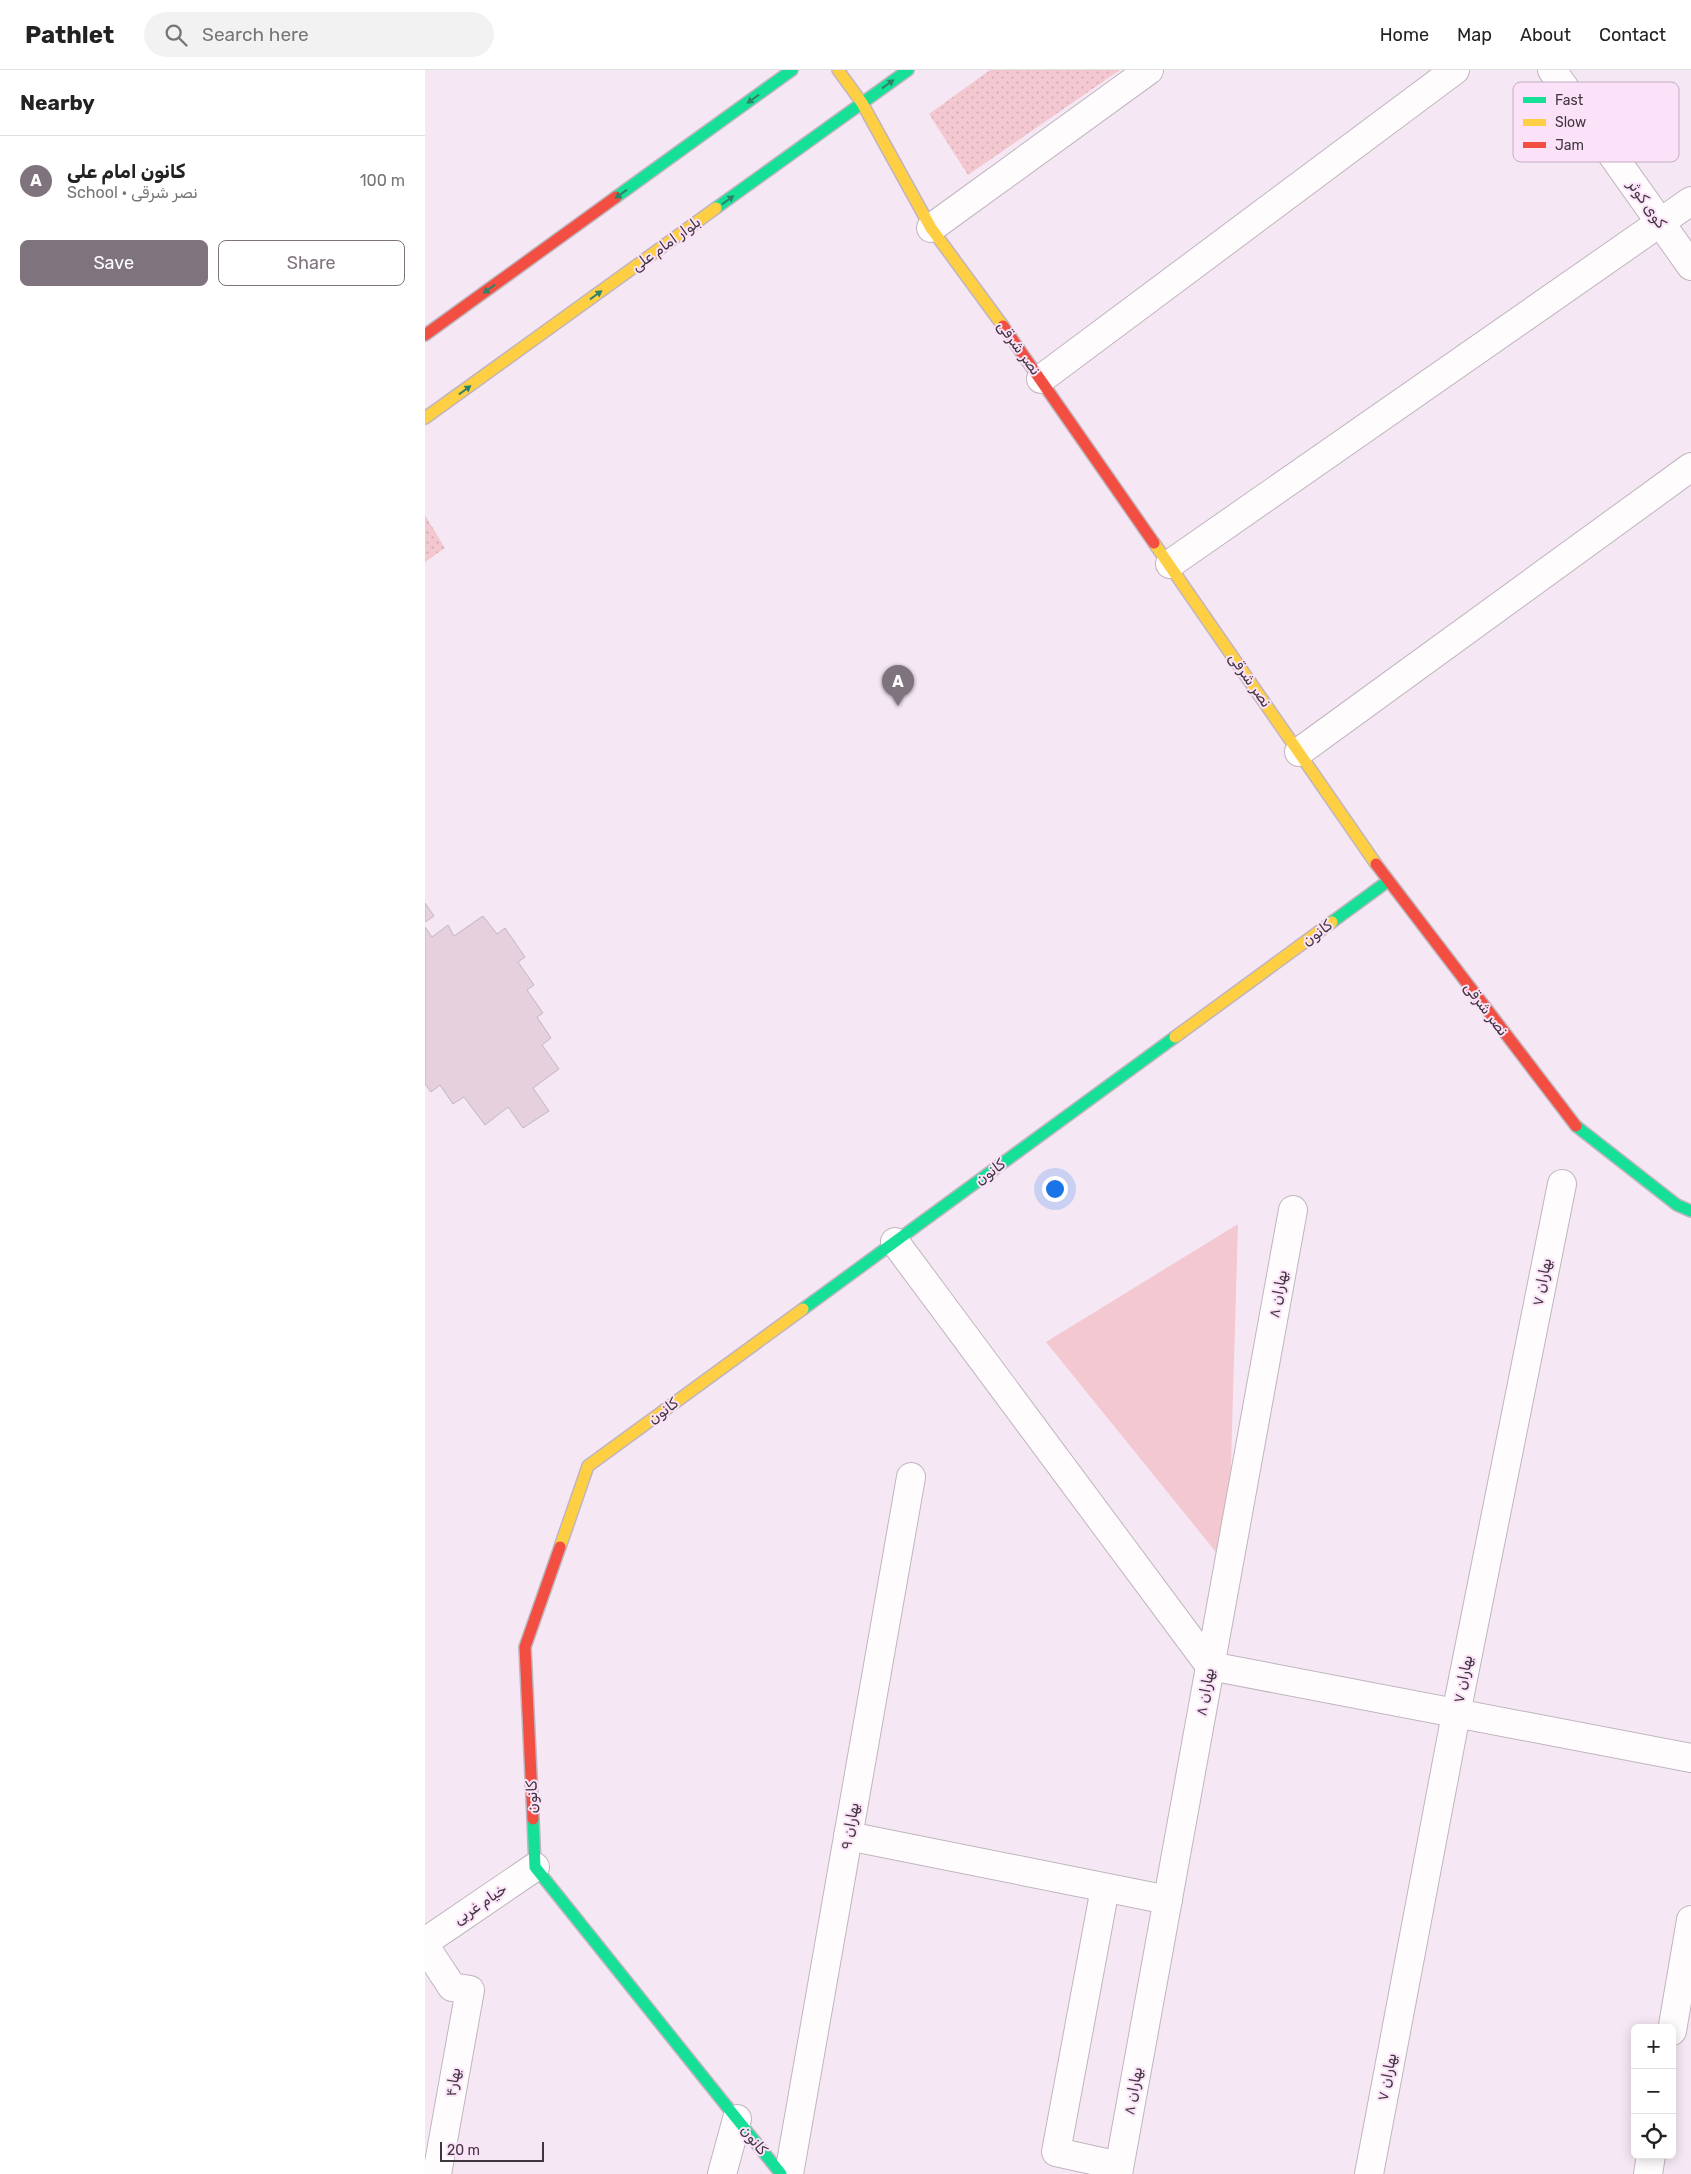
<!DOCTYPE html>
<html lang="en">
<head>
<meta charset="utf-8">
<style>
	body { margin:0; font-family:Rubik,"Noto Sans Arabic",sans-serif; background:#f2f2f2; color:#222 }
	.controls { position:absolute; right:15px; bottom:15px; display:grid; overflow:hidden; border-radius:8px; box-shadow:0 2px 12px #0003 }
	.controls button { width:45px; height:45px; display:grid; place-items:center; padding:0; border:0; border-bottom:1px solid #e0e0e0; background:#fff; color:#222; font:25px sans-serif }
	.scale { position:absolute; left:15px; bottom:12px; width:104px; box-sizing:border-box; padding-left:5px; border:2px solid #40363f; border-top:0; font-size:14px; line-height:18px; white-space:nowrap; color:#40363f; -webkit-text-stroke:4px #fbe2f8; paint-order:stroke }
	.you { position:absolute; left:629px; top:1118px; width:18px; height:18px; margin:-12px; border:4px solid #fff; border-radius:50%; background:#1a73e8; box-shadow:0 0 0 8px #1a73e833 }
	.badge { display:grid; place-items:center; width:32px; height:32px; border-radius:50%; background:#7f747e; color:#fff; font-size:16px; font-weight:700 }
	.pin { position:absolute; translate:-50% -41px; filter:drop-shadow(0 1px 2px #0008) }
	.pin::after { content:''; position:absolute; top:26px; width:18px; height:15px; background:inherit; clip-path:polygon(0 0,100% 0,50% 100%) }
	.list { margin:0; padding:0; list-style:none }
	h2 { display:flex; justify-content:space-between; align-items:center; height:65px; margin:0; padding:0 20px; font-size:21px }
	h2 small { font-size:16px; font-weight:400; color:#767676 }
	.list li { display:grid; grid-template-columns:32px 1fr auto; gap:15px; align-items:center; box-sizing:border-box; height:90px; padding:0 20px; border-top:1px solid #e0e0e0 }
	.list b { display:block; font-size:19px; white-space:nowrap }
	.list p { margin:0; font-size:16px; white-space:nowrap; color:#767676 }
	.list em { font-size:16px; font-style:normal; color:#767676 }
	.actions { display:flex; gap:10px; padding:15px 20px }
	.actions a { flex:1; padding:11px 0; border:1px solid #7f747e; border-radius:8px; text-align:center; font-size:18px; color:#7f747e }
	.actions .main { background:#7f747e; color:#fff }
	.icon { flex:none; width:28px; height:28px; fill:none; stroke:currentColor; stroke-width:2; stroke-linecap:round; stroke-linejoin:round }
	.map { position:relative; flex:none; width:1266px; height:2104px; overflow:hidden }
	header { display:flex; align-items:center; gap:30px; box-sizing:border-box; height:70px; padding:0 25px; background:#fff; border-bottom:1px solid #e0e0e0 }
	header strong { font-size:24px }
	nav { display:flex; gap:28px; margin-inline-start:auto; font-size:18px }
	.search { width:350px; height:45px; background:#f2f2f2; display:flex; align-items:center; gap:12px; box-sizing:border-box; padding:0 18px; border-radius:28px; color:#767676; font-size:19px }
	main { display:flex }
	aside { flex:1; background:#fff }
	.map>svg:first-child { display:block }
	.grass { fill:url(#grass-dots) }
	.park { fill:#f4c8d1 }
	.building { fill:#e6d0dd; stroke:#c2b6be }
	.lines { fill:none; stroke-linecap:round; stroke-linejoin:round }
	.street-casing { stroke:#c0b5bf; stroke-width:30 }
	.fast-casing { stroke:#c0b5bf; stroke-width:14 }
	.slow-casing { stroke:#c0b5bf; stroke-width:14 }
	.jam-casing { stroke:#c0b5bf; stroke-width:14 }
	.street { stroke:#fefcfd; stroke-width:28 }
	.fast { stroke:#16e098; stroke-width:11 }
	.slow { stroke:#ffcf43; stroke-width:11 }
	.jam { stroke:#f24e42; stroke-width:11 }
	.oneway { fill:#2d8267 }
	.labels { text-anchor:middle; dominant-baseline:central; stroke-width:4; stroke-linejoin:round; paint-order:stroke }
	.street-label { font-size:15px; fill:#40363f; stroke:#fbe2f8 }
	.key { fill:#fbe2f8; stroke:#c3aec0; stroke-width:1 }
	.key-label { font-size:14px; fill:#40363f }
</style>
</head>
<body>
<header>
<strong>Pathlet</strong>
<div class="search"><svg class="icon" aria-label="search" viewBox="0 0 24 24"><circle cx="10" cy="10" r="6"/><path d="M15 15l6 6"/></svg>Search here</div>
<nav><a>Home</a><a>Map</a><a>About</a><a>Contact</a></nav>
</header>
<main>
<aside>
<h2>Nearby<small></small></h2>
<ul class="list">
<li><span class="badge">A</span><div><b>کانون امام علی</b><p>School · نصر شرقی</p></div><em>100 m</em></li>
</ul>
<div class="actions"><a class="main">Save</a><a>Share</a></div>
</aside>
<div class="map">
<svg width="1266" height="2104" viewBox="0 0 1266 2104">
	<defs>
		<pattern id="grass-dots" width="8" height="8" patternUnits="userSpaceOnUse" patternTransform="scale(1.25)"><rect width="8" height="8" fill="#f4c8d1"/><path d="M2 2h.1M6 6h.1" fill="none" stroke="#d2acb4" stroke-width="1.8" stroke-linecap="round"/></pattern>
	</defs>
	<rect width="100%" height="100%" fill="#f5e8f4"/>
	<!-- grass -->
	<g class="grass">
		<path d="M 565,0 L 695,0 L 543,105 L 504,44 Z"/>
		<path d="M 0,445 L 20,478 L 0,492 Z"/>
	</g>
	<!-- park -->
	<path class="park" d="M 813,1154 L 803,1497 L 621,1272 Z"/>
	<!-- building -->
	<g class="building">
		<path d="M 0,833 L 9,846 L 0,852 Z"/>
		<path d="M 58,846 L 72,864 L 80,858 L 100,887 L 93,892 L 109,915 L 102,920 L 118,943 L 112,947 L 126,968 L 117,975 L 134,999 L 108,1018 L 124,1041 L 98,1058 L 83,1037 L 60,1055 L 39,1027 L 28,1034 L 15,1015 L 6,1022 L 0,1014 L 0,857 L 7,867 L 23,855 L 29,866 Z"/>
	</g>
	<g class="lines">
		<defs>
			<g id="street">
				<path d="M 1127,0 L 1266,196"/>
				<path d="M 506,158 L 724,0"/>
				<path d="M 616,309 L 1030,0"/>
				<path d="M 745,494 L 1266,131"/>
				<path d="M 874,682 L 1266,397"/>
				<path d="M 470,1172 L 785,1596 L 1266,1688"/>
				<path d="M 423,1766 L 743,1830"/>
				<path d="M 680,1818 L 631,2082 L 694,2096"/>
				<path d="M 0,1872 L 110,1797"/>
				<path d="M 0,1876 L 27,1917 L 45,1920 L 12,2104"/>
				<path d="M 1247,1961 L 1266,1850"/>
				<path d="M 297,2104 L 312,2049"/>
				<path d="M 364,2104 L 486,1407"/>
				<path d="M 693,2104 L 868,1140"/>
				<path d="M 944,2104 L 1031,1644 L 1137,1114"/>
				<path d="M 1223,2104 L 1226,2085"/>
			</g>
			<g id="fast">
				<path d="M 191,127 L 367,0"/>
				<path d="M 291,138 L 483,0"/>
				<path d="M 907,852 L 963,811"/>
				<path d="M 1151,1056 L 1252,1135 L 1266,1141"/>
				<path d="M 378,1239 L 750,967"/>
				<path d="M 108,1749 L 110,1797 L 356,2104"/>
			</g>
			<g id="slow">
				<path d="M 413,0 L 437,33 L 506,158 L 578,256"/>
				<path d="M 0,348 L 291,138"/>
				<path d="M 729,473 L 951,794"/>
				<path d="M 750,967 L 907,852"/>
				<path d="M 135,1477 L 163,1396 L 378,1239"/>
			</g>
			<g id="jam">
				<path d="M 578,256 L 729,473"/>
				<path d="M 0,265 L 191,127"/>
				<path d="M 951,794 L 1151,1056"/>
				<path d="M 108,1749 L 100,1577 L 135,1477"/>
			</g>
		</defs>
		<!-- street casing -->
		<use href="#street" class="street-casing"/>
		<!-- fast casing -->
		<use href="#fast" class="fast-casing"/>
		<!-- slow casing -->
		<use href="#slow" class="slow-casing"/>
		<!-- jam casing -->
		<use href="#jam" class="jam-casing"/>
		<!-- street -->
		<use href="#street" class="street"/>
		<!-- fast -->
		<use href="#fast" class="fast"/>
		<!-- slow -->
		<use href="#slow" class="slow"/>
		<!-- jam -->
		<use href="#jam" class="jam"/>
	</g>
	<!-- one-way arrows -->
	<defs><path id="oneway-solid" d="M-6-.8H1V-3.2L6.5 0L1 3.2V.8H-6Z" transform="scale(1.25)"/></defs>
	<g class="oneway">
		<use href="#oneway-solid" transform="translate(463 14) rotate(-36)"/>
		<use href="#oneway-solid" transform="translate(328 29) rotate(144)"/>
		<use href="#oneway-solid" transform="translate(196 124) rotate(144)"/>
		<use href="#oneway-solid" transform="translate(303 130) rotate(-36)"/>
		<use href="#oneway-solid" transform="translate(64 219) rotate(144)"/>
		<use href="#oneway-solid" transform="translate(171 225) rotate(-36)"/>
		<use href="#oneway-solid" transform="translate(40 320) rotate(-36)"/>
	</g>
	<g class="labels">
		<!-- street labels -->
		<g class="street-label">
			<text transform="translate(1222 134) rotate(55)">کوی کوثر</text>
			<text transform="translate(241 174) rotate(-36)">بلوار امام علی</text>
			<text transform="translate(594 278) rotate(54)">نصر شرقی</text>
			<text transform="translate(825 610) rotate(55)">نصر شرقی</text>
			<text transform="translate(892 863) rotate(-36)">کانون</text>
			<text transform="translate(1061 939) rotate(53)">نصر شرقی</text>
			<text transform="translate(565 1102) rotate(-36)">کانون</text>
			<text transform="translate(1117 1212) rotate(-79)">بهاران ۷</text>
			<text transform="translate(853 1224) rotate(-80)">بهاران ۸</text>
			<text transform="translate(238 1341) rotate(-36)">کانون</text>
			<text transform="translate(1038 1609) rotate(-79)">بهاران ۷</text>
			<text transform="translate(780 1622) rotate(-80)">بهاران ۸</text>
			<text transform="translate(107 1727) rotate(-92)">کانون</text>
			<text transform="translate(425 1756) rotate(-80)">بهاران ۹</text>
			<text transform="translate(55 1834) rotate(-34)">خیام غربی</text>
			<text transform="translate(962 2007) rotate(-79)">بهاران ۷</text>
			<text transform="translate(28 2012) rotate(-80)">بهار۴</text>
			<text transform="translate(708 2021) rotate(-80)">بهاران ۸</text>
			<text transform="translate(329 2070) rotate(51)">کانون</text>
		</g>
	</g>
	<!-- legend -->
	<rect x="1088" y="12" width="166" height="80" rx="8" class="key"/>
	<rect x="1098" y="27" width="23" height="6" fill="#16e098"/>
	<rect x="1098" y="49" width="23" height="7" fill="#ffcf43"/>
	<rect x="1098" y="72" width="23" height="6" fill="#f24e42"/>
	<g class="key-label">
		<text x="1130" y="35">Fast</text>
		<text x="1130" y="57">Slow</text>
		<text x="1130" y="80">Jam</text>
	</g>
</svg>
<div class="controls">
<button>+</button>
<button>−</button>
<button><svg class="icon" aria-label="locate" viewBox="0 0 24 24"><circle cx="12" cy="12" r="6"/><path d="M12 2v4M12 18v4M2 12h4M18 12h4"/></svg></button>
</div>
<div class="scale">20 m</div>
<div class="you"></div>
<div class="pin badge" style="left:473px;top:636px">A</div>
</div>
</main>
</body>
</html>
